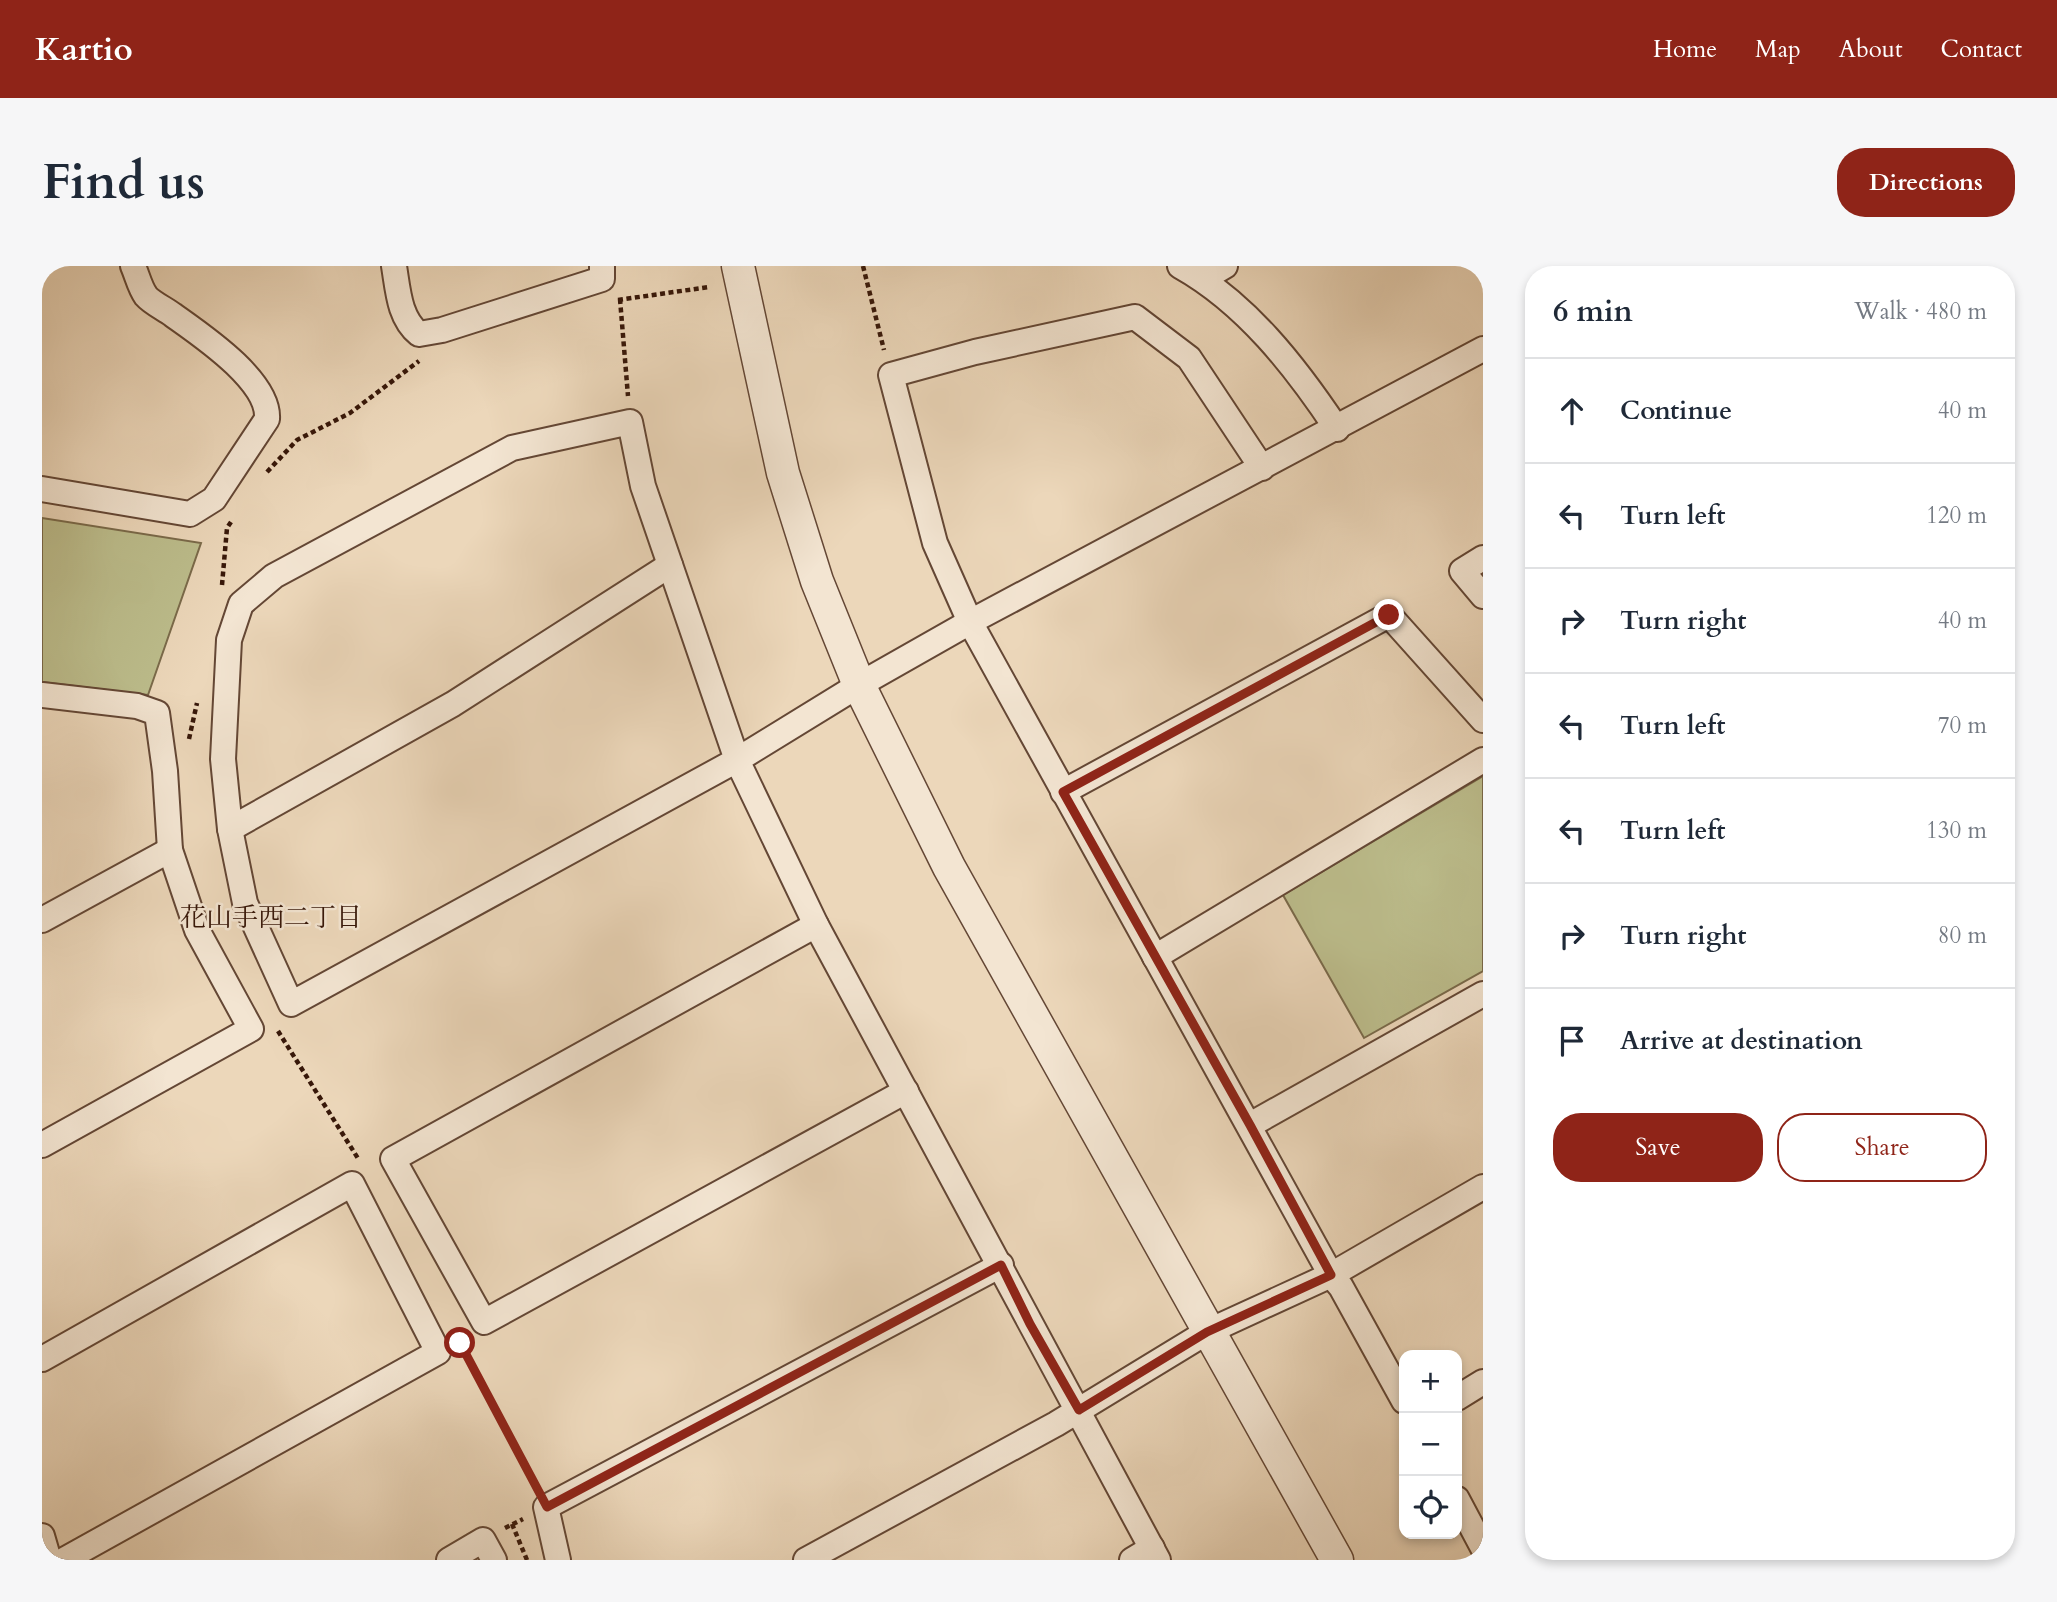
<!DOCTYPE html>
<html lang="en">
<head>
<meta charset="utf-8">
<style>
	body { margin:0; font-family:Cardo,"Noto Serif JP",serif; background:#f6f6f7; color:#1f2937 }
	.controls { position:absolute; right:21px; bottom:21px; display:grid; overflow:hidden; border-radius:14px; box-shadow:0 4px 10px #0003 }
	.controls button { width:63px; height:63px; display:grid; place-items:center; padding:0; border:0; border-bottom:2px solid #e0e1e3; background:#fff; color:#1f2937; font:35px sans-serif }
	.stop { position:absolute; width:21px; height:21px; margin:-16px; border:5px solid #8f2418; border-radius:50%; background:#fff }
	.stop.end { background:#8f2418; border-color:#fff; box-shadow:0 2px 7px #0008 }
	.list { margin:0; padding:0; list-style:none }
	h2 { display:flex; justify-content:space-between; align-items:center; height:91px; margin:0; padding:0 28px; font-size:30px }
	h2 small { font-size:23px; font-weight:400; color:#747a83 }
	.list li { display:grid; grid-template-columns:46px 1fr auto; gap:21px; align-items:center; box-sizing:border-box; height:105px; padding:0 28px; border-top:2px solid #e0e1e3 }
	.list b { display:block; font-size:26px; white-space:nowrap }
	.list em { font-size:23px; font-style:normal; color:#747a83 }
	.actions { display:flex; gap:14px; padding:21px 28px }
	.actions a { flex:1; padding:16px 0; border:2px solid #8f2418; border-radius:28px; text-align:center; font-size:24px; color:#8f2418 }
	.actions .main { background:#8f2418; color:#fff }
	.icon { flex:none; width:38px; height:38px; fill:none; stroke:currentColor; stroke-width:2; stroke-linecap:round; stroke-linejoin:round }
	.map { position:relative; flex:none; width:1441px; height:1294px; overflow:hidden; border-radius:28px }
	header { display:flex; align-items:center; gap:42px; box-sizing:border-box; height:98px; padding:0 35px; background:#8f2418; color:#fff }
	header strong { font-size:33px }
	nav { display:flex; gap:38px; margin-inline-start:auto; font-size:24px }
	.intro { display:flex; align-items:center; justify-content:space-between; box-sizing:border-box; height:168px; padding:0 42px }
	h1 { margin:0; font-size:49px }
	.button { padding:18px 32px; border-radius:28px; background:#8f2418; color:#fff; font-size:24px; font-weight:700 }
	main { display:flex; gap:42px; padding:0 42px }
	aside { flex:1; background:#fff; border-radius:28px; box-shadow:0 4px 10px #0003 }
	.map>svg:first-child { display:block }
	.green { fill:#bcbd8c; stroke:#7a6a4a; stroke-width:2 }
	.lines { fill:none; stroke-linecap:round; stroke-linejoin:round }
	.minor-casing { stroke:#644735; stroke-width:28 }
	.tertiary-casing { stroke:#644735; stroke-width:35 }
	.path { stroke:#371709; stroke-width:4.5; stroke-dasharray:5 3.5; stroke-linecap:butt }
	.minor { stroke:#f3e5d2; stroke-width:24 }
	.tertiary { stroke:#f3e5d2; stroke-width:32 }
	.route { stroke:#8f2418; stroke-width:9 }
	.labels { text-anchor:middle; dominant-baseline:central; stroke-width:5; stroke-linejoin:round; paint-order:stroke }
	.neighbourhood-label { font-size:26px; fill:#371709; stroke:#f3e5d2 }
</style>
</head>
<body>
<header>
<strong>Kartio</strong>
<nav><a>Home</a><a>Map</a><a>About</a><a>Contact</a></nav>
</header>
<div class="intro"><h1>Find us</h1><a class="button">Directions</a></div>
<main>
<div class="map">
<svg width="1441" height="1294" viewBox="0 0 1441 1294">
	<rect width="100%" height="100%" fill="#ecd7ba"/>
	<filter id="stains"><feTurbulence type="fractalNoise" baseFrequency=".00286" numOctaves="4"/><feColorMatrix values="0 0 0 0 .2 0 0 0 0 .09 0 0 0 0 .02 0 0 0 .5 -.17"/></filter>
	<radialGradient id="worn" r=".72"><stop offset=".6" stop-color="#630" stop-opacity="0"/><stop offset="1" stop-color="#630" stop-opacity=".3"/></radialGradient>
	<!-- green -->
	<g class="green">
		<path d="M 0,252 L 159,277 L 106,429 L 0,416 Z"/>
		<path d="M 1441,510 L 1441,705 L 1322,772 L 1241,629 Z"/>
	</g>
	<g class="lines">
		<defs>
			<g id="minor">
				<path d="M 352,0 C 356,24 357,52 377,68 L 400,64 L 560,13 L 560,0"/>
				<path d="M 1138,0 C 1204,37 1253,100 1295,163"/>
				<path d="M 1161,13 L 1183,0"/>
				<path d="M 1220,202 L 1147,92 L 1093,51 L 933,86 L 849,109 L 893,277 L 928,356 L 1289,1009 L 1299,1021 L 1362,1135"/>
				<path d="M 0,223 L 148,248 L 172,233 L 225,153 C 228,115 159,69 131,49 C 123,43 110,37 104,30 C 98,22 95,9 91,0"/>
				<path d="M 1441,292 L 1420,305 L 1441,330"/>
				<path d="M 0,429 L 95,440 L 115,447 L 123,505 L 128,584 L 155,664 L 209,763 L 0,879"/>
				<path d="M 1021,526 L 1347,349 L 1441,454"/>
				<path d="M 188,563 L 411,438 L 628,299"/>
				<path d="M 0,654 L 128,584"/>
				<path d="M 774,659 L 351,893 L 442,1056 L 864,825"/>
				<path d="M 1113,691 L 1441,494"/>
				<path d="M 1208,859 L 1441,728"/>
				<path d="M 0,1093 L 310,918 L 396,1086 L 22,1294"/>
				<path d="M 1415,1132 L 1441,1116"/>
				<path d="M 1415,1233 L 1441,1282"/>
				<path d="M 0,1270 L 7,1294"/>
				<path d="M 407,1294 L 441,1274 L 452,1294"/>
				<path d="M 516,1294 L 504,1241 L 959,999"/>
				<path d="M 764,1294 L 1014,1158 L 1165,1066 L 1289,1009 L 1441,921"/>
				<path d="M 1090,1294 L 1110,1282"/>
				<path d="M 1116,1294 L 774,659 L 695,494 L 601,220 L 588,156 L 470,182 L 232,310 L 199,338 L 187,374 L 181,493 L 188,563 L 203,637 L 249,738 L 695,494 L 817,419 L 928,356 L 1441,83"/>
			</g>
			<path id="tertiary" d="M 696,0 L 741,207 L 775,315 L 817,419 L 907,601 L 1295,1294"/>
		</defs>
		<!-- minor casing -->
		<use href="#minor" class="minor-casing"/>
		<!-- tertiary casing -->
		<use href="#tertiary" class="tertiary-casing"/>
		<!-- path -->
		<g class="path">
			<path d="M 821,0 L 842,84"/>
			<path d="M 578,33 L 586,130"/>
			<path d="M 576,34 L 667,21"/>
			<path d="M 225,206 L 255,174 L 308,147 L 377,95"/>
			<path d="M 180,319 L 185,262 L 189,256"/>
			<path d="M 147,473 L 155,437"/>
			<path d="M 236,765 L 317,894"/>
			<path d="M 423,1085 L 492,1217"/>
			<path d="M 470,1258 L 485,1294"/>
			<path d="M 463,1262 L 481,1253"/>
		</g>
		<!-- minor -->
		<use href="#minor" class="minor"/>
		<!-- tertiary -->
		<use href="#tertiary" class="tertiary"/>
	</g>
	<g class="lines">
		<!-- route -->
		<path class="route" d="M 418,1077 L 505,1241 L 959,999 L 988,1058 L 1037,1144 L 1165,1066 L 1289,1009 L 1208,859 L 1021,526 L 1347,349"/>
	</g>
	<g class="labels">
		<!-- neighbourhood labels -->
		<g class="neighbourhood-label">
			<text x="229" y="651">花山手西二丁目</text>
		</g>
	</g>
	<rect width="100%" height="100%" filter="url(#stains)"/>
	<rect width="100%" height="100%" fill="url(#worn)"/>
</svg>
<div class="controls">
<button>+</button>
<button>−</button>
<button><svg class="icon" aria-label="locate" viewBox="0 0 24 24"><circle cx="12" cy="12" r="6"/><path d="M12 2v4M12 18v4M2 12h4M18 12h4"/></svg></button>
</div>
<div class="stop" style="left:418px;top:1077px"></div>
<div class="stop end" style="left:1347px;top:349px"></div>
</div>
<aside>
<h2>6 min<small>Walk · 480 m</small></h2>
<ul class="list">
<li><svg class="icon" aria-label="ahead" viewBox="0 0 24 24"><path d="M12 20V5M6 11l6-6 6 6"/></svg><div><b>Continue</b></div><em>40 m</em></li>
<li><svg class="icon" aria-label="left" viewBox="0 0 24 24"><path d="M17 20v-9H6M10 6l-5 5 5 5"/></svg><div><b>Turn left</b></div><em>120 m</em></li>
<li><svg class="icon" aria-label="right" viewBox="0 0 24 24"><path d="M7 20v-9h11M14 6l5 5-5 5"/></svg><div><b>Turn right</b></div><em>40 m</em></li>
<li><svg class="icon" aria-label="left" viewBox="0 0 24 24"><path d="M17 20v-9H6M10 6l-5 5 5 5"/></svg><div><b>Turn left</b></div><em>70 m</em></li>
<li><svg class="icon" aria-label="left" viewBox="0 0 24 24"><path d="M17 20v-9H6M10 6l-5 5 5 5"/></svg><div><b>Turn left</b></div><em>130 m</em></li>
<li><svg class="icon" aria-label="right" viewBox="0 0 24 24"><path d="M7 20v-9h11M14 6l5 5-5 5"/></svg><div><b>Turn right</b></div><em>80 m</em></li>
<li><svg class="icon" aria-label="arrive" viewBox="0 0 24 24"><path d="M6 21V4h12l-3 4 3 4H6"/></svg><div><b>Arrive at destination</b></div></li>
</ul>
<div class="actions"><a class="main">Save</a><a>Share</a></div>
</aside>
</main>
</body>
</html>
